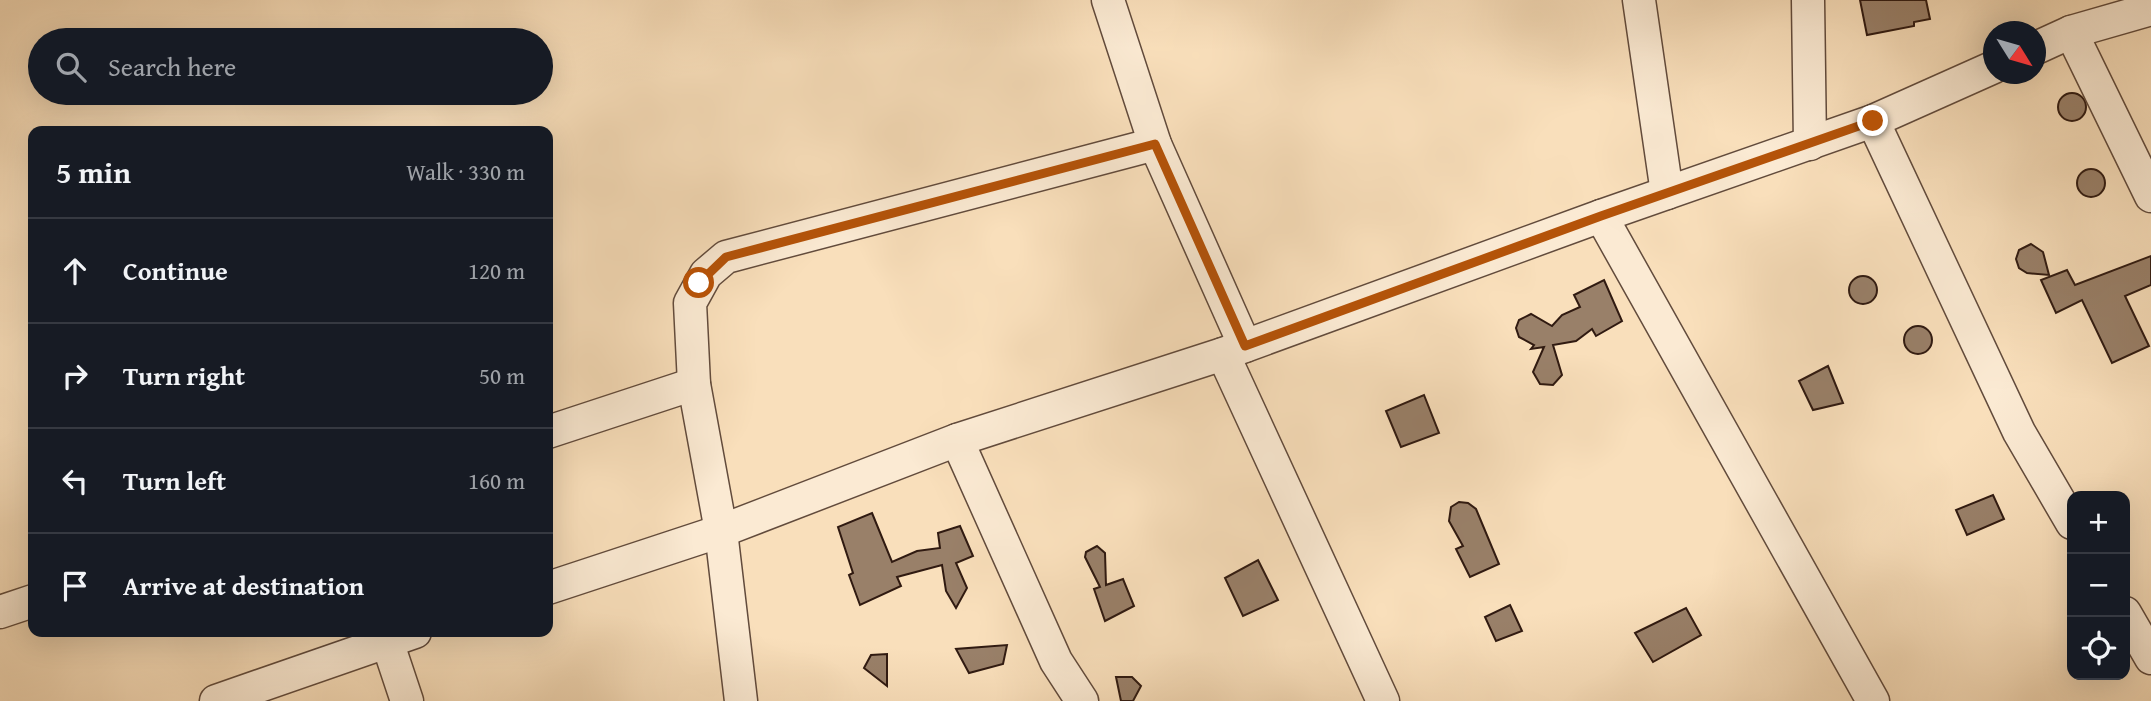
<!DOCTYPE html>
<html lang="en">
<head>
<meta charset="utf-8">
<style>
	body { margin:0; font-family:"Gentium Book Plus",serif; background:#20242c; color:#f1f3f6 }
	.controls { position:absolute; right:21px; bottom:21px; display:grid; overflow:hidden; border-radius:14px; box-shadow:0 7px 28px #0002 }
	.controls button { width:63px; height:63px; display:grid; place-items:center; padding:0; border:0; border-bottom:2px solid #363941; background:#171b24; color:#f1f3f6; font:35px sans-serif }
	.compass { position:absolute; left:1983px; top:21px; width:63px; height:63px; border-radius:50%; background:#171b24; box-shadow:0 7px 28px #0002; rotate:127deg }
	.stop { position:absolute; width:21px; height:21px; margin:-16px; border:5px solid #b45309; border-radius:50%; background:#fff }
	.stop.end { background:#b45309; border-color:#fff; box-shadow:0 2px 7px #0008 }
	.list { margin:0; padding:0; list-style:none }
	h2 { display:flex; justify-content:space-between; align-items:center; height:91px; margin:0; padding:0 28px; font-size:30px }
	h2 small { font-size:23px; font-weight:400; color:#9ea1a6 }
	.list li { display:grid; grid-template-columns:46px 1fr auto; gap:21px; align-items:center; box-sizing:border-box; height:105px; padding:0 28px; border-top:2px solid #363941 }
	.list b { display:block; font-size:26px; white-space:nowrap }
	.list em { font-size:23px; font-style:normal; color:#9ea1a6 }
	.icon { flex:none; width:38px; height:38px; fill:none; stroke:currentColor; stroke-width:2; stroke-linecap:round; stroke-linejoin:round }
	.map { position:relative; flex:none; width:2151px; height:701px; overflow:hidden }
	.search { position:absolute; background:#171b24; box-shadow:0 7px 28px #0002; left:28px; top:28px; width:525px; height:77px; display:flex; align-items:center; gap:18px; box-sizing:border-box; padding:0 24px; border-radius:38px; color:#9ea1a6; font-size:26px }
	.panel { position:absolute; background:#171b24; box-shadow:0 7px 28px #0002; left:28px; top:126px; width:525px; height:511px; border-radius:14px }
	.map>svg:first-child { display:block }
	.building { fill:#998069; stroke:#301a11; stroke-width:2 }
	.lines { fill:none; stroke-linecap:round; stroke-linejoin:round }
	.minor-casing { stroke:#624b3c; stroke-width:35 }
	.minor { stroke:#fbead3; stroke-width:32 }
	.route { stroke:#b45309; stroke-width:9 }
</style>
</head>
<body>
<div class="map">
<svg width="2151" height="701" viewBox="0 0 2151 701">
	<rect width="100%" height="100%" fill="#f9dfbb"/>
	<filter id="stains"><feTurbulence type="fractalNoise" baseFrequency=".00286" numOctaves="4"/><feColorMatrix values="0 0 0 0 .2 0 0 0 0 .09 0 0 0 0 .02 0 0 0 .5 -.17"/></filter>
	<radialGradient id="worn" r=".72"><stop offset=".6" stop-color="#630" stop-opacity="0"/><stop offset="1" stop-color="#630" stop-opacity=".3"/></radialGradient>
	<!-- building -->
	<g class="building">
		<path d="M 1860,0 L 1926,0 L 1930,19 L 1914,22 L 1914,26 L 1867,35 Z"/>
		<circle cx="2072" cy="107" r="14"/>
		<circle cx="2091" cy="183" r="14"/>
		<path d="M 2031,244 L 2043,252 L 2049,275 L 2027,273 L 2019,268 L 2016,259 L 2019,250 Z"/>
		<path d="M 2151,256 L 2151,285 L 2125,296 L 2149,346 L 2112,363 L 2082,300 L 2056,313 L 2041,280 L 2067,270 L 2075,285 Z"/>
		<circle cx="1863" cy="290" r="14"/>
		<path d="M 1604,280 L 1622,321 L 1596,336 L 1592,329 L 1576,341 L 1553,345 L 1562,375 L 1553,385 L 1540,384 L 1533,372 L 1544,347 L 1531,349 L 1534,345 L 1519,337 L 1516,328 L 1519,320 L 1531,314 L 1552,326 L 1562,315 L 1580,307 L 1574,295 Z"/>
		<circle cx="1918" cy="340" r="14"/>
		<path d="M 1828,366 L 1843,403 L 1813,410 L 1799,381 Z"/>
		<path d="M 1424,395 L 1439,433 L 1401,447 L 1386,411 Z"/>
		<path d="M 1993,495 L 2004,519 L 1967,535 L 1956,510 Z"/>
		<path d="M 1459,502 L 1468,503 L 1476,509 L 1499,564 L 1470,577 L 1456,549 L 1463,546 L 1449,521 L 1451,507 Z"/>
		<path d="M 872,513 L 892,562 L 917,551 L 940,548 L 938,533 L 960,526 L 973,556 L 956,563 L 967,588 L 956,608 L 946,591 L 942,565 L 897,577 L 901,586 L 860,605 L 849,575 L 853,573 L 838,527 Z"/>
		<path d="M 1097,546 L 1105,553 L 1106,585 L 1123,579 L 1134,606 L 1105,621 L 1094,589 L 1100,587 L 1085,557 L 1086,552 Z"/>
		<path d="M 1258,560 L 1278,600 L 1243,616 L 1225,578 Z"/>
		<path d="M 1510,605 L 1522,631 L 1496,641 L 1485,617 Z"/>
		<path d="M 1686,608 L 1701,635 L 1653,662 L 1635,633 Z"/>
		<path d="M 1007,645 L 1003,664 L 969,673 L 956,649 Z"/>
		<path d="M 887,654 L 887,686 L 864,668 L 871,655 Z"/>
		<path d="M 1116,677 L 1132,677 L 1141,686 L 1133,701 L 1121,701 Z"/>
	</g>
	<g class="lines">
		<defs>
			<g id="minor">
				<path d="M 1108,0 L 1155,144 L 1245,346"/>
				<path d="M 1639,0 L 1667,193"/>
				<path d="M 1808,0 L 1810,144"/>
				<path d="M 2071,32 L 2151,196"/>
				<path d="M 2036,48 L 2071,32 L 2151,9"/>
				<path d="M 1873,121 L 2019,432 L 2072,523"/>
				<path d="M 1601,216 L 1873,701"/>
				<path d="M 1223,354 L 1383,701"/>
				<path d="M 548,432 L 694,384"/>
				<path d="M 957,440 L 1056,661 L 1082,701"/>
				<path d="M 548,588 L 721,531 L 957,440 L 1223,354 L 1601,216 L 1873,121 L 1994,67"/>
				<path d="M 0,612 L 33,601"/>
				<path d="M 2125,613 L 2151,658"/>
				<path d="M 387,641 L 407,701"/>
				<path d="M 216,701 L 415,632"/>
				<path d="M 741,701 L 721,531 L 694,384 L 690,303 L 706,274 L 726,257 L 1155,144"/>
			</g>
		</defs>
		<!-- minor casing -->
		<use href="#minor" class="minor-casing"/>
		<!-- minor -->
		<use href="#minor" class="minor"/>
	</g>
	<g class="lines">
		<!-- route -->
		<path class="route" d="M 699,283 L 726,257 L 1155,144 L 1245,346 L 1601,216 L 1873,121"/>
	</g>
	<rect width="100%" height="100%" filter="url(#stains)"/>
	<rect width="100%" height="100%" fill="url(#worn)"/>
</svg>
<div class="controls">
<button>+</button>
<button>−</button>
<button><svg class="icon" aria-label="locate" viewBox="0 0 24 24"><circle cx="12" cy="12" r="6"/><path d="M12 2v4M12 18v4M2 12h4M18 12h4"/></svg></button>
</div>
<svg class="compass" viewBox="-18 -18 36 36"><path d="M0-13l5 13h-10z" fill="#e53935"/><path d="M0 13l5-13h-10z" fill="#9ea1a6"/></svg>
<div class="stop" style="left:699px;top:283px"></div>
<div class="stop end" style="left:1873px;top:121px"></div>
<div class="search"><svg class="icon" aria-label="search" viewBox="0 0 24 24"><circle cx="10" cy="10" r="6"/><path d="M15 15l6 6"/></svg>Search here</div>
<section class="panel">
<h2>5 min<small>Walk · 330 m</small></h2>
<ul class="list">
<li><svg class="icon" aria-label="ahead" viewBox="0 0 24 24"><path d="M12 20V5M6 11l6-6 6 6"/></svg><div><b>Continue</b></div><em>120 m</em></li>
<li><svg class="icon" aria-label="right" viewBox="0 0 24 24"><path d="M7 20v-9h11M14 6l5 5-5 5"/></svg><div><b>Turn right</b></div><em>50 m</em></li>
<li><svg class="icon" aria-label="left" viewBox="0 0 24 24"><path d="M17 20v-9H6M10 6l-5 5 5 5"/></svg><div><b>Turn left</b></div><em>160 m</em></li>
<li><svg class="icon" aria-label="arrive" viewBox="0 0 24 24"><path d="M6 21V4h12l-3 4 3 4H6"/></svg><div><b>Arrive at destination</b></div></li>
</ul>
</section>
</div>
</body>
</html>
